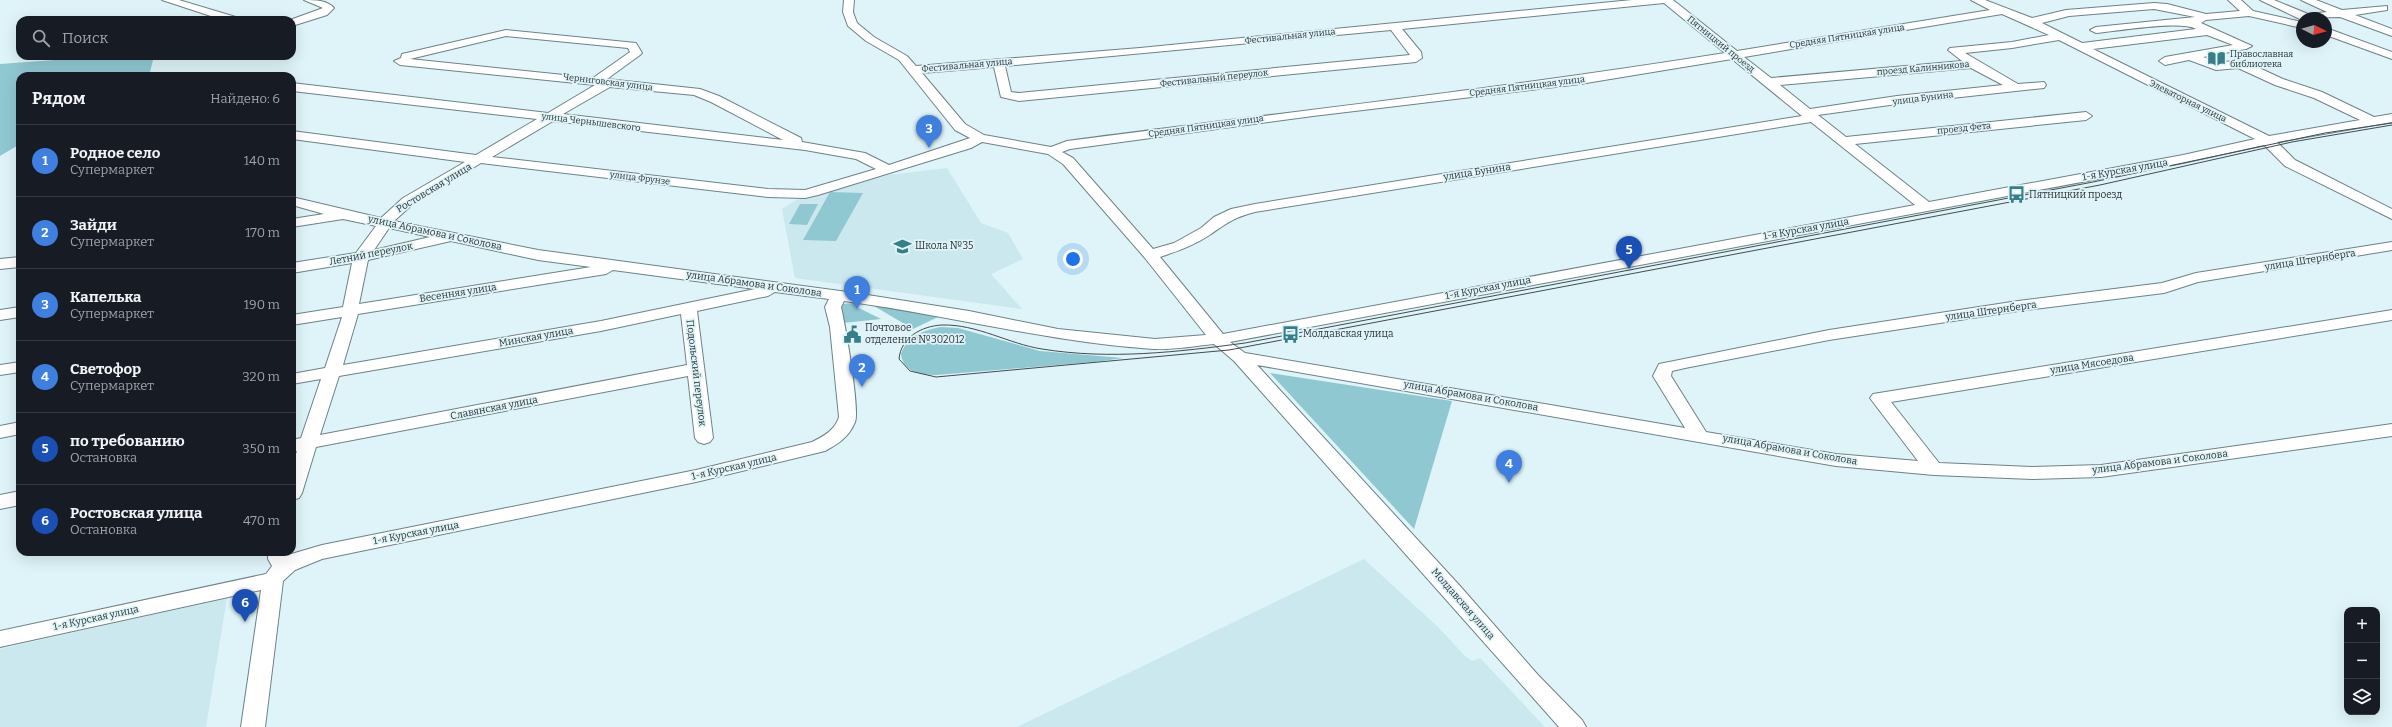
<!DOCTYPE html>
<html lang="ru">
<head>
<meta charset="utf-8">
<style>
	body { margin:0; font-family:Bitter,serif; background:#242831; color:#f1f3f6 }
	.controls { position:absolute; right:12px; bottom:12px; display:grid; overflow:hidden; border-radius:8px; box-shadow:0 4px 16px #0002 }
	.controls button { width:36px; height:36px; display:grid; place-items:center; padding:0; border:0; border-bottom:1px solid #363941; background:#171b24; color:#f1f3f6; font:20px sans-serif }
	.compass { position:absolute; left:2296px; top:12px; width:36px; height:36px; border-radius:50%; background:#171b24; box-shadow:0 4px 16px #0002; rotate:96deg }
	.you { position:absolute; left:1073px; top:259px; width:14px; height:14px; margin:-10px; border:3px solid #fff; border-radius:50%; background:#1a73e8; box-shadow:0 0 0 6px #1a73e833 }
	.badge { display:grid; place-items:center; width:26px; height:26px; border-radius:50%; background:#387e8a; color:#fff; font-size:13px; font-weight:700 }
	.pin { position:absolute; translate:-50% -33px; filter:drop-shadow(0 1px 2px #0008) }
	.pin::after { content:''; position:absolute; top:21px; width:14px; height:12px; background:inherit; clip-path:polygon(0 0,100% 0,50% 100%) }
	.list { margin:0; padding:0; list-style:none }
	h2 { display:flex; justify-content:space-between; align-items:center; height:52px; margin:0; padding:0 16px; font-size:17px }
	h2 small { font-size:13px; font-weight:400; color:#9ea1a6 }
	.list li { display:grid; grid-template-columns:26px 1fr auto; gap:12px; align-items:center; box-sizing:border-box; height:72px; padding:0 16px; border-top:1px solid #363941 }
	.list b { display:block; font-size:15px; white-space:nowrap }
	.list p { margin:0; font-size:13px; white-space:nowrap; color:#9ea1a6 }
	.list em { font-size:13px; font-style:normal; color:#9ea1a6 }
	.icon { flex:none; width:22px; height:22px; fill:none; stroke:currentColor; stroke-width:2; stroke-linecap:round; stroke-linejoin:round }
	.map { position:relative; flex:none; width:2392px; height:727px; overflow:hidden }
	.search { position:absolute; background:#171b24; box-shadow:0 4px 16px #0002; left:16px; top:16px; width:280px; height:44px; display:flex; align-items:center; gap:10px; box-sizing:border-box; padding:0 14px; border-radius:12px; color:#9ea1a6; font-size:15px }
	.panel { position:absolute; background:#171b24; box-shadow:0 4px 16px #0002; left:16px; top:72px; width:280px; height:484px; border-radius:12px }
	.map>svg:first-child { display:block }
	.built { fill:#cae8ee }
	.green { fill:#90c8d2 }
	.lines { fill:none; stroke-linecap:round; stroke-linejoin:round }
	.minor-casing { stroke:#6e8286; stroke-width:2 }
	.minor { fill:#fff; fill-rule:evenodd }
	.tram { stroke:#424c4e; stroke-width:1 }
	.labels { text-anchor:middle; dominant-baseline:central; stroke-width:3.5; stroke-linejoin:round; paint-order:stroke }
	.far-street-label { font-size:9px; fill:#2d3537; stroke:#def4f8 }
	.far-poi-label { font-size:9px; fill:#2d3537; stroke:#def4f8; text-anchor:start }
	.street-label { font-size:10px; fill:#2d3537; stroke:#def4f8 }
	.poi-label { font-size:10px; fill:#2d3537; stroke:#def4f8; text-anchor:start }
</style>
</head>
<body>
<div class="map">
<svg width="2392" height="727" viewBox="0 0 2392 727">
	<rect width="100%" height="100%" fill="#def4f8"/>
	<!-- built -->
	<g class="built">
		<path d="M 947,168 L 981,223 L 1008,233 L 1023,259 L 991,274 L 1022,309 L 795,278 L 782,209 L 796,200 L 888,175 Z"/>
		<path d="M 1364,559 L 1438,627 L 1465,656 L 1472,661 L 1480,658 L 1545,727 L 1017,727 Z"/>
		<path d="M 227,598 L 206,727 L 0,727 L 0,649 Z"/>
	</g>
	<!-- green -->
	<g class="green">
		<path d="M 109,56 L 154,56 L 149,76 L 20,76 L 20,144 L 0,156 L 0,64 Z"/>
		<path d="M 830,192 L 863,193 L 836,241 L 803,240 Z"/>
		<path d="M 800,204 L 818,204 L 807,225 L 789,224 Z"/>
		<path d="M 855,303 L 855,306 L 881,319 L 843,323 L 838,308 L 841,304 Z"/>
		<path d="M 874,306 L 940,316 L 913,329 Z"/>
		<path d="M 941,327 L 958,328 L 1040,351 L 1123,358 L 1095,362 L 936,375 C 920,375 903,372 901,354 C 907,336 924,330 941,327 Z"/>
		<path d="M 1270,373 L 1452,401 L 1414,529 Z"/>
	</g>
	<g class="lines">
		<defs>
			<g id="minor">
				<path d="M 162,0 L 179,0 L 239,18 L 241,20 L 223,20 Z"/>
				<path d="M 304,0 C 315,0 327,0 334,8 L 327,15 L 292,26 L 292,20 L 290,20 L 323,8 Z"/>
				<path d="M 844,0 L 854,0 L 853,12 L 857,23 L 874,37 L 907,56 L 916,66 L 1140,48 L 1632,0 L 1673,0 L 1737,51 L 1990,10 L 1971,0 L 1985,0 L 2032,18 L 2066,10 L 2154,3 L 2167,4 L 2206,14 L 2240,11 L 2228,0 L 2241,0 L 2253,11 L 2302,22 L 2302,28 L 2249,16 L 2206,20 L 2201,23 L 2252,46 L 2246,49 L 2203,57 L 2217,62 L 2244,61 L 2283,79 L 2322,92 L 2374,117 L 2392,114 L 2392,122 L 2277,142 L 2295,160 L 2392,209 L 2392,219 L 2285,166 L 2264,145 L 2183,163 L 1230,342 L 1245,353 L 1685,428 L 1653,376 L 1659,364 L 1829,330 L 2018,301 L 2162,283 L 2196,273 L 2392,242 L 2392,250 L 2198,282 L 2164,293 L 2018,311 L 1829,340 L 1685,368 L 1672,371 L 1671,376 L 1706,432 L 1836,454 L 1918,461 L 1873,402 L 1870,398 L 1873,394 L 2392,310 L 2392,320 L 1891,402 L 1939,463 L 2032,467 L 2101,465 L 2392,424 L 2392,436 L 2101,477 L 2032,479 L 1934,475 L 1836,466 L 1257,365 L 1460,586 L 1538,675 L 1582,720 L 1586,727 L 1559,727 L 1234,361 L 1214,344 C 1194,346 1173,350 1153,349 C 1049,342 947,315 844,301 L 841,307 C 845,324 860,410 855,422 C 849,437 838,444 825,451 L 696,482 L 322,559 L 295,570 L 283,581 L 265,727 L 241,727 L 261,590 L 0,647 L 0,631 L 266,574 L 272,566 L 268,559 L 268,552 L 288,552 L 288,555 L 322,545 L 696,470 L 812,442 C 824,436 835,430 839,417 L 830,327 L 825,307 L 829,299 L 775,292 L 768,296 L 697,311 L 713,438 L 710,442 L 704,444 L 698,442 L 695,438 L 688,376 L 316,447 L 302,493 L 299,498 L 292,500 L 292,465 L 297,451 L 292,452 L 292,440 L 301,438 L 321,379 L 292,384 L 292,374 L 325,368 L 342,317 L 292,325 L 292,315 L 343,307 L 352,263 L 292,273 L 292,263 L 356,253 L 376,226 L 343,219 L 292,227 L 292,219 L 324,214 L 292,205 L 292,197 L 381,218 L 403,198 L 465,162 L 292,139 L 292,131 L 476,155 L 537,119 L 292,91 L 292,83 L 548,113 L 595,85 L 400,65 L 394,61 L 401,58 L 402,54 L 506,30 L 636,43 L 642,53 L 640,55 L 607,79 L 700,89 L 719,96 L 801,138 L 802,142 L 865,153 L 889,165 L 970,138 L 955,130 L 899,60 L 866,41 L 848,26 L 843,12 ZM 1664,3 L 1725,53 C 1507,88 1286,112 1067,141 L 1051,147 L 984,135 L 965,124 L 922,73 L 994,67 L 1001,97 L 1019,101 L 1416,62 L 1422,58 L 1421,52 L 1402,29 ZM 2154,9 L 2195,17 L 2096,27 L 2090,30 L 2096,33 C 2118,31 2180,20 2196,29 L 2082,43 L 2042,23 L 2069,16 ZM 2002,14 L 2049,35 L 2012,42 L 1950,48 L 1948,50 L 1962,61 L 1771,78 L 1744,57 ZM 1391,30 L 1410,55 L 1019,93 L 1011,92 L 1005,66 ZM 2207,35 L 2233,45 L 2165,57 L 2159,61 L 2165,65 L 2189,60 L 2216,70 L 2238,68 L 2275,85 L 2314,98 L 2360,120 L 2269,136 L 2093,49 ZM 506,36 L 628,48 L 630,52 L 593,78 L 410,59 ZM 2059,40 L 2255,139 L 2183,155 L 1929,202 L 1855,144 L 2086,120 L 2092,116 L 2086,112 L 1846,137 L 1818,115 L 1897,104 L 2044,88 L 2046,85 L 2044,82 L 2018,84 L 1965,53 L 2012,48 ZM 1732,59 L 1802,116 L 1255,204 L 1231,209 L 1214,217 L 1201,228 L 1174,243 L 1153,249 L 1073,158 L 1062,152 L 1070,149 L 1313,116 L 1580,84 ZM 1971,68 L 2003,85 L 1897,96 L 1810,109 L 1780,85 ZM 610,87 L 694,95 L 711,102 L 783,140 L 563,114 ZM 553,121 L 805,150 L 856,159 L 876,169 L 805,190 L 768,189 L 492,157 ZM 1811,122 L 1915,205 L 1223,334 L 1160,257 C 1178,251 1195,245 1211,234 C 1227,223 1235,217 1255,212 ZM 982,142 L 1048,154 L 1063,164 L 1145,258 L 1206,335 L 1155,339 L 1058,329 L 969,311 L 855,293 L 538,250 L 394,221 L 413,204 L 481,163 L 768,197 L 805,198 L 818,195 L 971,148 ZM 389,228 L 430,237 L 374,250 ZM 451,241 L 538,260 L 591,267 L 359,304 L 368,260 ZM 613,270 L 755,289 L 601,321 L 343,365 L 358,314 L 606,274 ZM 681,314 L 687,365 L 320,435 L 339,376 L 601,331 Z"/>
				<path d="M 2260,0 L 2274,0 L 2308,14 L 2327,12 L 2301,0 L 2316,0 L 2342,10 L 2387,6 L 2387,10 L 2355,15 L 2392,29 L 2392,36 L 2340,17 L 2302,18 L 2302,20 Z"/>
				<path d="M 2326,28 L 2392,52 L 2392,59 L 2326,35 Z"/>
				<path d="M 20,257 L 20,267 L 0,269 L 0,259 Z"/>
				<path d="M 20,307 L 20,317 L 0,320 L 0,310 Z"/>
				<path d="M 20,362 L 20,372 L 0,375 L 0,365 Z"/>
				<path d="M 20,422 L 20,434 L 0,438 L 0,426 Z"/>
				<path d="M 20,491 L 20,505 L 0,509 L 0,495 Z"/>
			</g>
		</defs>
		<!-- minor casing -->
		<use href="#minor" class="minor-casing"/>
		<!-- minor -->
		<use href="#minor" class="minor"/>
		<!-- tram -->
		<path class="tram" d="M 2392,123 L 2325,133 L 2093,182 L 1245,343 C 1178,352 1110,360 1042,349 C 1009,344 977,324 942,325 C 922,326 901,337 899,359 L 910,371 L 936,377 L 1229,350 L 2100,185 L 2292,142 L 2392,125"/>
	</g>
	<!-- icons -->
	<defs>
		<symbol id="library-bare" viewBox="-9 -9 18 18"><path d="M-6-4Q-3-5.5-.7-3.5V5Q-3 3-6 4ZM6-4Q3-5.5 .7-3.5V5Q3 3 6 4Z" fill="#387e8a" stroke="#def4f8" stroke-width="2.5" paint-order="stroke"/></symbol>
		<symbol id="bus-bare" viewBox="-9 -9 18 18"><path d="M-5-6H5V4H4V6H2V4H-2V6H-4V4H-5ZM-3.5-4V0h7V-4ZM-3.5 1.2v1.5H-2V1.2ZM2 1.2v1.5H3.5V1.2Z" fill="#387e8a" stroke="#def4f8" stroke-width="2.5" paint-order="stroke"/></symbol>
		<symbol id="school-bare" viewBox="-9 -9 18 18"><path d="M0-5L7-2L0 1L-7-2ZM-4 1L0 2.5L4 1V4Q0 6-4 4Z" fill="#387e8a" stroke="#def4f8" stroke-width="2.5" paint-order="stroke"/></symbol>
		<symbol id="civic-bare" viewBox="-9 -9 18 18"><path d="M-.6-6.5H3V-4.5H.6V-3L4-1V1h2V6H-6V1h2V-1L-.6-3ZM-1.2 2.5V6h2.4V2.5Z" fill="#387e8a" stroke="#def4f8" stroke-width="2.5" paint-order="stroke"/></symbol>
	</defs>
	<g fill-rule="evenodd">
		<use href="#library-bare" x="2204" y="46" width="25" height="25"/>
		<use href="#bus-bare" x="2004" y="182" width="25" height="25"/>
		<use href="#school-bare" x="890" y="234" width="25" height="25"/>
		<use href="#civic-bare" x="840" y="322" width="25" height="25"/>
		<use href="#bus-bare" x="1278" y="322" width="25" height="25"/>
	</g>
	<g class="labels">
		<!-- far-street labels -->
		<g class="far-street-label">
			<text transform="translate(1290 36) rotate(-6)">Фестивальная улица</text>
			<text transform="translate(1847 36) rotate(-9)">Средняя Пятницкая улица</text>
			<text transform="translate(1721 44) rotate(39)">Пятницкий проезд</text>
			<text transform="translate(967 65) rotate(-5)">Фестивальная улица</text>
			<text transform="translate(1923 68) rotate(-5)">проезд Калинникова</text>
			<text transform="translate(1214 78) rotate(-6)">Фестивальный переулок</text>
			<text transform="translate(608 82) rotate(7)">Черниговская улица</text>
			<text transform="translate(1527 86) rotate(-7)">Средняя Пятницкая улица</text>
			<text transform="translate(1923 98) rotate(-7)">улица Бунина</text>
			<text transform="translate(2188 101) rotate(26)">Элеваторная улица</text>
			<text transform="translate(591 122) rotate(7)">улица Чернышевского</text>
			<text transform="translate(1206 126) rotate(-8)">Средняя Пятницкая улица</text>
			<text transform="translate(1964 128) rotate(-6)">проезд Фета</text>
			<text transform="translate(640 178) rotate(7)">улица Фрунзе</text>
		</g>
		<!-- far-poi labels -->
		<g class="far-poi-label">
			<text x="2230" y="54">Православная<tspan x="2230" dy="10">библиотека</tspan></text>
		</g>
		<!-- street labels -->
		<g class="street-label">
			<text transform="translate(2125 170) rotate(-10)">1-я Курская улица</text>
			<text transform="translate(1477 172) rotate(-9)">улица Бунина</text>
			<text transform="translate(434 188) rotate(-31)">Ростовская улица</text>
			<text transform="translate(1806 229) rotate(-10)">1-я Курская улица</text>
			<text transform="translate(435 233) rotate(12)">улица Абрамова и Соколова</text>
			<text transform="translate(371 254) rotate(-11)">Летний переулок</text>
			<text transform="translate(2310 260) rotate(-9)">улица Штернберга</text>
			<text transform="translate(754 284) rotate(8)">улица Абрамова и Соколова</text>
			<text transform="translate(1488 288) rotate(-11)">1-я Курская улица</text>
			<text transform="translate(458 293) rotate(-9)">Весенняя улица</text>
			<text transform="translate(1991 311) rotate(-8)">улица Штернберга</text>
			<text transform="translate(536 337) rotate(-10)">Минская улица</text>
			<text transform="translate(2092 364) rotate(-9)">улица Мясоедова</text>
			<text transform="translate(696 373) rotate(83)">Подольский переулок</text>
			<text transform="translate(1471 396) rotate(10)">улица Абрамова и Соколова</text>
			<text transform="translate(494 408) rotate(-11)">Славянская улица</text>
			<text transform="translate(1790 450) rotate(10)">улица Абрамова и Соколова</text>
			<text transform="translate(2160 462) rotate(-7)">улица Абрамова и Соколова</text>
			<text transform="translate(734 467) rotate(-13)">1-я Курская улица</text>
			<text transform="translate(416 533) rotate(-11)">1-я Курская улица</text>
			<text transform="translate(1463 604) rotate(49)">Молдавская улица</text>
			<text transform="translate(96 618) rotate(-12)">1-я Курская улица</text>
		</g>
		<!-- poi labels -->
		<g class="poi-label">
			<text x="2029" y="195">Пятницкий проезд</text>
			<text x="915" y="246">Школа №35</text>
			<text x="865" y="328">Почтовое<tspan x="865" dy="12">отделение №302012</tspan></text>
			<text x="1303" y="334">Молдавская улица</text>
		</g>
	</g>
</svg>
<div class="controls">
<button>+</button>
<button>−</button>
<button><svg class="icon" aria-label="layers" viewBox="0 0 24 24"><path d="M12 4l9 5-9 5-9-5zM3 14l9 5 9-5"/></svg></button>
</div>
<svg class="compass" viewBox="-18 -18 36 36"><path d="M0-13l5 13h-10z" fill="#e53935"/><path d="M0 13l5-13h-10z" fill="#9ea1a6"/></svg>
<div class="you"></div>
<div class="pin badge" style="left:857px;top:309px;background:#3f7fe0">1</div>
<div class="pin badge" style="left:862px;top:387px;background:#3f7fe0">2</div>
<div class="pin badge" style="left:929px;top:148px;background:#3f7fe0">3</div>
<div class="pin badge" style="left:1509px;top:483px;background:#3f7fe0">4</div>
<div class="pin badge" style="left:1629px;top:269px;background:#1a4fb4">5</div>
<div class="pin badge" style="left:245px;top:622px;background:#1a4fb4">6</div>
<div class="search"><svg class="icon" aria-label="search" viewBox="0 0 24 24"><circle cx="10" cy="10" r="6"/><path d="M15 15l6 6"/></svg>Поиск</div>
<section class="panel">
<h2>Рядом<small>Найдено: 6</small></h2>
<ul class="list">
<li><span class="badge" style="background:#3f7fe0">1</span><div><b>Родное село</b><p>Супермаркет</p></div><em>140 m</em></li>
<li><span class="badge" style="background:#3f7fe0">2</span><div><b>Зайди</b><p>Супермаркет</p></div><em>170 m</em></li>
<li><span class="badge" style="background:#3f7fe0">3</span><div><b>Капелька</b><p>Супермаркет</p></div><em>190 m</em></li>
<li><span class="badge" style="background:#3f7fe0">4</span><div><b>Светофор</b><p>Супермаркет</p></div><em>320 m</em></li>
<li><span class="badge" style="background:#1a4fb4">5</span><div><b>по требованию</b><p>Остановка</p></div><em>350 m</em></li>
<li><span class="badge" style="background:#1a4fb4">6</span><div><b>Ростовская улица</b><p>Остановка</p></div><em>470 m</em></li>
</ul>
</section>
</div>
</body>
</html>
